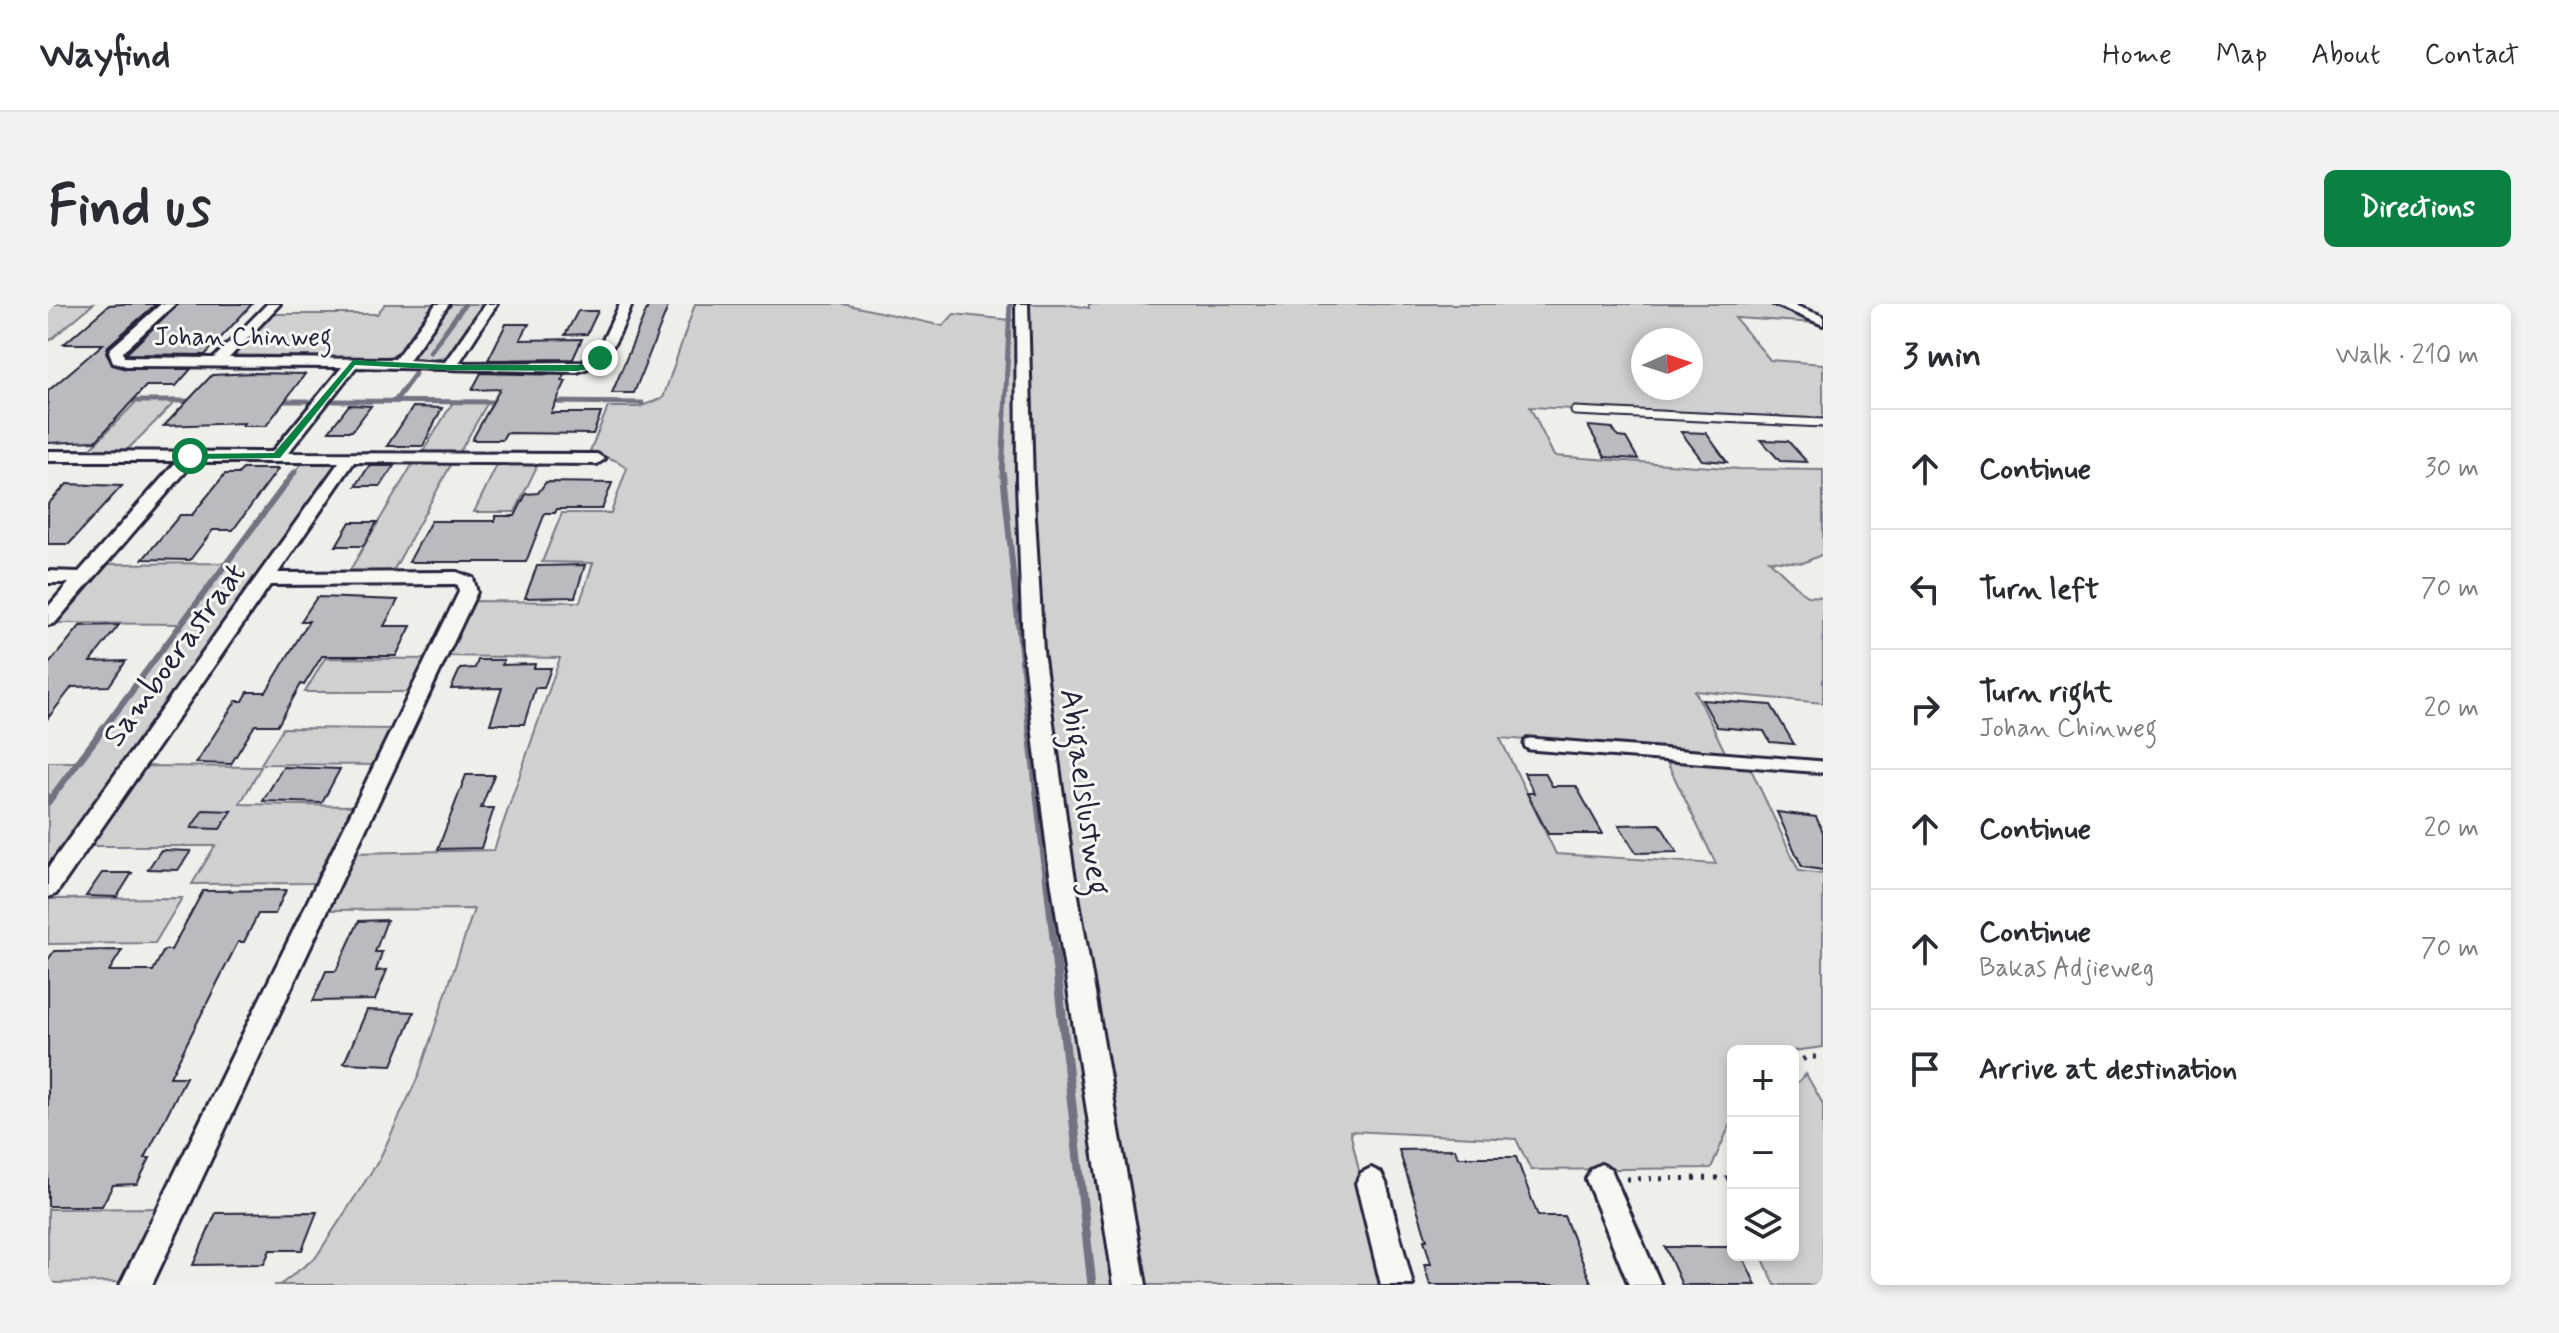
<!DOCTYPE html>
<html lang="en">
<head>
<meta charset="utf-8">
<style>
	body { margin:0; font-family:Mynerve,sans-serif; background:#f2f2f3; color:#2b2b33 }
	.controls { position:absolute; right:24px; bottom:24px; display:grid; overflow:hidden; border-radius:12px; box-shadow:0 4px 12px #0003 }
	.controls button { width:72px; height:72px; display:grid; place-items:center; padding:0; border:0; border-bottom:2px solid #e1e1e2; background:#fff; color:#2b2b33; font:40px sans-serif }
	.compass { position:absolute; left:1583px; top:24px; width:72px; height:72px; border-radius:50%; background:#fff; box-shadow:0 4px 12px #0003; rotate:87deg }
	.stop { position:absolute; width:24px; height:24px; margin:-18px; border:6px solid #0b8043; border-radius:50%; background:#fff }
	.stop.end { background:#0b8043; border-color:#fff; box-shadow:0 2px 8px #0008 }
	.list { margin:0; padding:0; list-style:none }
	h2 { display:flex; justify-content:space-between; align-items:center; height:104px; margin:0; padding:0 32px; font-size:34px }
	h2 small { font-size:26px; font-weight:400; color:#7c7c81 }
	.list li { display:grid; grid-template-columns:52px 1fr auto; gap:24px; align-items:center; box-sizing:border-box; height:120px; padding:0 32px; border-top:2px solid #e1e1e2 }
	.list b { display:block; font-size:30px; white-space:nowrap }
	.list p { margin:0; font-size:26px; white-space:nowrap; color:#7c7c81 }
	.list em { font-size:26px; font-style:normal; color:#7c7c81 }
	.icon { flex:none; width:44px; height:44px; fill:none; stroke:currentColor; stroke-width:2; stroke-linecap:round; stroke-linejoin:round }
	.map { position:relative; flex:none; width:1775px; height:981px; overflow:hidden; border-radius:12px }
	header { display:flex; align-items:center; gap:48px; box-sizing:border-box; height:112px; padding:0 40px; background:#fff; border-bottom:2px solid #e1e1e2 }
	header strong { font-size:38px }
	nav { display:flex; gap:44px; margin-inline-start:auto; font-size:28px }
	.intro { display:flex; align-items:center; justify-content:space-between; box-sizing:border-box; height:192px; padding:0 48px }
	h1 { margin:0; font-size:56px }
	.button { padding:20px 36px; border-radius:12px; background:#0b8043; color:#fff; font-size:28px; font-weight:700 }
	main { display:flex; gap:48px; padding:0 48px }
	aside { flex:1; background:#fff; border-radius:12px; box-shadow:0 4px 12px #0003 }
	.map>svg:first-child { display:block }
	.green { fill:#d0d0d1; stroke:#797986; stroke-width:2; fill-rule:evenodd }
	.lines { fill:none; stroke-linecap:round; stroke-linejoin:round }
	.stream-far3 { stroke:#727281; stroke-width:5 }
	.stream-far2 { stroke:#727281; stroke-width:6 }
	.stream-far1 { stroke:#727281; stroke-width:7 }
	.stream { stroke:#727281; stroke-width:9 }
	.building { fill:#bbbbbf; stroke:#22223b; stroke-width:2 }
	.service-far1-casing { stroke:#22223b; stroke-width:11 }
	.service-casing { stroke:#22223b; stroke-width:17 }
	.minor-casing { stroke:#22223b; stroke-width:6 }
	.path { stroke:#22223b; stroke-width:5; stroke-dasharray:3 8; stroke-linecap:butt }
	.service-far1 { stroke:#f6f6f2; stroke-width:7 }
	.service { stroke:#f6f6f2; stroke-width:11 }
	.minor { fill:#f6f6f2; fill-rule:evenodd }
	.route { fill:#0b8043 }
	.labels { text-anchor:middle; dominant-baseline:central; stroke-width:6; stroke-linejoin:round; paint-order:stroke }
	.far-street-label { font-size:26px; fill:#22223b; stroke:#f6f6f2 }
	.street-label { font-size:32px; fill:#22223b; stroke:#f6f6f2 }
</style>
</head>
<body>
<header>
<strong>Wayfind</strong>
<nav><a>Home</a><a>Map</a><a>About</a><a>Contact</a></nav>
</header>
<div class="intro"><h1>Find us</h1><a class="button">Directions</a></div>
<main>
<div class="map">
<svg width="1775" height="981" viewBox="0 0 1775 981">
	<rect width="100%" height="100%" fill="#eeeeeb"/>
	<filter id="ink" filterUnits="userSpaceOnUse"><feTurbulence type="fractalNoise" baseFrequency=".0125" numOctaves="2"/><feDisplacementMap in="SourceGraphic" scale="16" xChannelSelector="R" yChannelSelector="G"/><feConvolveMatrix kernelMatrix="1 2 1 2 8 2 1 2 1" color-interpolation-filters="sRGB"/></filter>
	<g filter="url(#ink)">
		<!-- green -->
		<g class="green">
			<path d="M 0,0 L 45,0 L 0,38 Z"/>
			<path d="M 337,0 L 388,0 L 352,48 L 338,54 L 183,51 L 221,10 L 329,10 Z"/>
			<path d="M 401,0 L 438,0 L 404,51 L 384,56 L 365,54 L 366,46 Z"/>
			<path d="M 647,0 L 795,0 L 895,22 L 906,10 L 972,17 L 971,179 L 1073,981 L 226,981 L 232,981 L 268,953 L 331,856 L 370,773 L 426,605 L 279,606 L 305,549 L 446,546 L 512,354 L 397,352 L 422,297 L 532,298 L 545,259 L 494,258 L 514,209 L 563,209 L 579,164 L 569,157 L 542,147 L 560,103 L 591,103 L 615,94 Z"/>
			<path d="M 981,0 L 1017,0 L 1041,4 L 1041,0 L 1721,0 L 1769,19 L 1687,14 L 1722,56 L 1775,60 L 1775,116 L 1482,103 L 1506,152 L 1692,165 L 1775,166 L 1775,250 L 1755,259 L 1721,256 L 1759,292 L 1775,293 L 1775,399 L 1647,387 L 1678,450 L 1452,434 L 1508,550 L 1668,560 L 1618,456 L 1701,461 L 1751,567 L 1775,570 L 1775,743 L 1745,747 L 1685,747 L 1685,814 L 1663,864 L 1483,866 L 1468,835 L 1302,827 L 1337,981 L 1087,981 L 991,346 L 983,185 ZM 1595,36 L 1643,36 L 1643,84 L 1595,84 Z"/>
			<path d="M 89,97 L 128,97 L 74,151 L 36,151 Z"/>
			<path d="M 405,98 L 440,98 L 410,151 L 373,151 Z"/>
			<path d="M 257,155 L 285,157 L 288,160 L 0,570 L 0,458 L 30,458 L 133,320 L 4,319 L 57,260 L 178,259 Z"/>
			<path d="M 367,156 L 405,157 L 343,271 L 299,271 Z"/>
			<path d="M 451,157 L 491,158 L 467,208 L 426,208 Z"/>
			<path d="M 277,354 L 381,355 L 365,388 L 257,388 Z"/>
			<path d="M 235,424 L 348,425 L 331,461 L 213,460 Z"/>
			<path d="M 95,462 L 213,463 L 192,500 L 304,502 L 266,579 L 144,580 L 167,542 L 42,542 Z"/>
			<path d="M 134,594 L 107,639 L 0,640 L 1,595 Z"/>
			<path d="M 1758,770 L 1775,800 L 1775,981 L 1727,981 L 1713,951 L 1745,951 L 1745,783 Z"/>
			<path d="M 114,904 L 78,978 L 0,979 L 0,905 Z"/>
		</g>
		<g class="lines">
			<!-- stream-far3 -->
			<g class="stream-far3">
				<path d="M 382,48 L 417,0"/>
				<path d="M 76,97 L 148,97"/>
				<path d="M 228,97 L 260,97"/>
				<path d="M 286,97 L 452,98"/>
				<path d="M 347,97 L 367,70"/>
				<path d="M 501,98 L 594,99"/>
				<path d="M 244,172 L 247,168"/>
				<path d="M 954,172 L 962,0"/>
			</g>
			<!-- stream-far2 -->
			<g class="stream-far2">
				<path d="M 955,170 L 977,386"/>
				<path d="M 84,386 L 245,170"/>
			</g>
			<!-- stream-far1 -->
			<g class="stream-far1">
				<path d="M 977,384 L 1007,651"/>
				<path d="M 0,498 L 86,384"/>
			</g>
			<!-- stream -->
			<path class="stream" d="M 1007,649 L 1044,981"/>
		</g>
		<!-- building -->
		<g class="building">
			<path d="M 74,0 L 108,0 L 60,42 L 58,48 L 64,61 L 78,65 L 143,65 L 128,82 L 98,82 L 48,137 L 0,139 L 0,87 L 55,40 L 16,40 L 61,1 Z"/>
			<path d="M 130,0 L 204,0 L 157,51 L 78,50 Z"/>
			<path d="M 601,0 L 621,0 L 586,89 L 564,89 Z"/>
			<path d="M 530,7 L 550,7 L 539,30 L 517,31 Z"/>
			<path d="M 458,20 L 481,20 L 472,36 L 534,35 L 525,55 L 440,56 Z"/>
			<path d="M 205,69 L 257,70 L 218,122 L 194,122 L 196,119 L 116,122 L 164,71 Z"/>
			<path d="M 433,69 L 517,71 L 514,77 L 518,77 L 503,109 L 553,109 L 545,130 L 458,129 L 454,136 L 424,136 L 452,85 L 424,86 Z"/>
			<path d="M 301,101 L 323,102 L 304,127 L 281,127 Z"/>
			<path d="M 365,103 L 394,104 L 375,142 L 339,142 Z"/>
			<path d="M 1540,122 L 1564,124 L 1570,133 L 1578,134 L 1590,155 L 1557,153 Z"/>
			<path d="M 1633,128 L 1658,129 L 1679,158 L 1654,156 Z"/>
			<path d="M 1713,136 L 1740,137 L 1759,158 L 1732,157 Z"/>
			<path d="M 321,162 L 346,162 L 333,182 L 308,182 Z"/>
			<path d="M 195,165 L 230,165 L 185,226 L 165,226 L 142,256 L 95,255 L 132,211 L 144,211 L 177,170 L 190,170 Z"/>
			<path d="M 498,178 L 564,179 L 554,205 L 509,205 L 507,209 L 497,209 L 478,258 L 361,258 L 383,217 L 447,217 L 447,212 L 467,212 L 478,190 L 490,189 Z"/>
			<path d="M 19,180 L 74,182 L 21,240 L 0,240 L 0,200 Z"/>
			<path d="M 302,218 L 329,218 L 315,242 L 288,242 Z"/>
			<path d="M 537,261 L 527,293 L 477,294 L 489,262 Z"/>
			<path d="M 269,293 L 350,296 L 336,322 L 363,322 L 348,352 L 274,352 L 256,381 L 253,380 L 230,421 L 207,421 L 183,460 L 148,459 L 188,397 L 195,397 L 200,388 L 218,388 L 261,317 L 253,317 Z"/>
			<path d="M 71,321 L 42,358 L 78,357 L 61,382 L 24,383 L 0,414 L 0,361 L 32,322 Z"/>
			<path d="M 430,356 L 456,356 L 454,361 L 487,360 L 486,364 L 503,364 L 496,384 L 487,384 L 476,420 L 442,420 L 454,384 L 403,385 L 412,365 L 427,364 Z"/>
			<path d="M 1654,396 L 1723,401 L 1746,440 L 1722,438 L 1716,427 L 1669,423 Z"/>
			<path d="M 235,463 L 292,465 L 274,499 L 215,497 Z"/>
			<path d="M 1476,469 L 1497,469 L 1504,482 L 1528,482 L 1555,530 L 1500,530 L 1479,489 L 1486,489 Z"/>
			<path d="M 418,471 L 446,471 L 433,504 L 446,504 L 433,544 L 390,545 Z"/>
			<path d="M 155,506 L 184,507 L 172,525 L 143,524 Z"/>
			<path d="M 1729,508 L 1768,513 L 1775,528 L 1775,566 L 1754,563 Z"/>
			<path d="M 1612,520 L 1629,548 L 1588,549 L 1571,521 Z"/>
			<path d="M 113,546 L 143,547 L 130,566 L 100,565 Z"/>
			<path d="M 54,569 L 84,569 L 69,593 L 38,592 Z"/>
			<path d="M 238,586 L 227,610 L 210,610 L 196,638 L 190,638 L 155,707 L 122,773 L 138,773 L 97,854 L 102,854 L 89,880 L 65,881 L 54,902 L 0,902 L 0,656 L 6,647 L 74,646 L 61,667 L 105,667 L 116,646 L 123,646 L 155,587 Z"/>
			<path d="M 339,616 L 327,648 L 334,648 L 328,667 L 339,666 L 327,696 L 265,697 L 278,667 L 288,667 L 311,617 Z"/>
			<path d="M 319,706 L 366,708 L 344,761 L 296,759 Z"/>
			<path d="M 1407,845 L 1410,853 L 1468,853 L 1490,912 L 1516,912 L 1544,981 L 1382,981 L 1376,960 L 1383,960 L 1376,936 L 1379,936 L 1351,846 Z"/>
			<path d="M 269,908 L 254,946 L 222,946 L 216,960 L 145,961 L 168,909 Z"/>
			<path d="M 1617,943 L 1685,943 L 1685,951 L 1694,951 L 1708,981 L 1634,981 Z"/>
		</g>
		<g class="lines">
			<defs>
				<path id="service-far1" d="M 1527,107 L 1775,119"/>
				<path id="service" d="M 1482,440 L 1775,463"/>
				<g id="minor">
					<path d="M 113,0 L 127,0 L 75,48 L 76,53 L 166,54 L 219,0 L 232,0 L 181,54 L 347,55 L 388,0 L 401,0 L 361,56 L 397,58 L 437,0 L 449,0 L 411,59 L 534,58 L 553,40 L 572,0 L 584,0 C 572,30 563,59 529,68 L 308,63 L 240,149 L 549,150 L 557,155 L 549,160 L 306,158 L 230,269 L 409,268 L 425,274 L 429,288 L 104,981 L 72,981 L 411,288 L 410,281 L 407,280 L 222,281 L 8,590 L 0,593 L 0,564 L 291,158 L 146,158 L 7,319 L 0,321 L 0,303 L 21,279 L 0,279 L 0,267 L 31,268 L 129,157 L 0,157 L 0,147 L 224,148 L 294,63 L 78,62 L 65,58 L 61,47 L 63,44 Z"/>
					<path d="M 968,0 L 980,0 L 985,179 L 995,347 L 1025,563 L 1098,981 L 1066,981 L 1001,563 L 975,347 L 969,179 Z"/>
					<path d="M 1725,0 L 1743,0 L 1775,12 L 1775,21 Z"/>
					<path d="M 1553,860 L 1563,865 L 1613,981 L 1581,981 L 1538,875 L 1543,865 Z"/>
					<path d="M 1323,864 L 1333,869 L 1338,879 L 1365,981 L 1333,981 L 1308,879 L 1313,869 Z"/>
				</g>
			</defs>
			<!-- service-far1 casing -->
			<use href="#service-far1" class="service-far1-casing"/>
			<!-- service casing -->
			<use href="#service" class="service-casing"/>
			<!-- minor casing -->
			<use href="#minor" class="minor-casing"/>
			<!-- path -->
			<g class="path">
				<path d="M 1745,761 L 1759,753 L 1775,753"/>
				<path d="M 1579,875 L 1679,874 L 1685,857"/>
			</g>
			<!-- service-far1 -->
			<use href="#service-far1" class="service-far1"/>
			<!-- service -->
			<use href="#service" class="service"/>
			<!-- minor -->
			<use href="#minor" class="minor"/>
		</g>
	</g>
	<!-- route -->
	<path class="route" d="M 552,51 L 557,54 L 546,64 L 529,67 L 401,66 L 307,61 L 232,154 L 142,155 L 138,152 L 142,150 L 226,149 L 305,56 L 401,61 L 529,61 L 540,60 Z"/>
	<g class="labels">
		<!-- far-street labels -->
		<g class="far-street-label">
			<text x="195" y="34">Johan Chinweg</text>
		</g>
		<!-- street labels -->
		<g class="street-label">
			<text transform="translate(127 351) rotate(-54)">Samboerastraat</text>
			<text transform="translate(1036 488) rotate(82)">Abigaelslustweg</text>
		</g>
	</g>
</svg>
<div class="controls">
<button>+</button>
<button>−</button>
<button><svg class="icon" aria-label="layers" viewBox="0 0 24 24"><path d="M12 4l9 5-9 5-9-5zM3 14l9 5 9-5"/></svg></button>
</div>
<svg class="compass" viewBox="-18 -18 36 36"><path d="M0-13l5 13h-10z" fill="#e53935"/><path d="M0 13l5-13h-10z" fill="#7c7c81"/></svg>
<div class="stop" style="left:142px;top:152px"></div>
<div class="stop end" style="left:552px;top:54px"></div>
</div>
<aside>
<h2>3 min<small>Walk · 210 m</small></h2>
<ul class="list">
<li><svg class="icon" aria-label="ahead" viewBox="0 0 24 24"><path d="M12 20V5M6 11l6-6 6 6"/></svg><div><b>Continue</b></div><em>30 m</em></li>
<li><svg class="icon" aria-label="left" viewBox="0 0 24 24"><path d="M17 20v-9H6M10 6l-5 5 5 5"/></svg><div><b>Turn left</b></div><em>70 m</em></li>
<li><svg class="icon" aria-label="right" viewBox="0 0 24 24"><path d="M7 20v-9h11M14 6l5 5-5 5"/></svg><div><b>Turn right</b><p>Johan Chinweg</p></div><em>20 m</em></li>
<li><svg class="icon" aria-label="ahead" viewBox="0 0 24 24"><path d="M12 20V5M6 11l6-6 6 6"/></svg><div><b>Continue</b></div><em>20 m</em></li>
<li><svg class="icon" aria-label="ahead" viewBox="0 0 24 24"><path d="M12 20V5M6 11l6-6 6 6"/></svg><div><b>Continue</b><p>Bakas Adjieweg</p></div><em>70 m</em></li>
<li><svg class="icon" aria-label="arrive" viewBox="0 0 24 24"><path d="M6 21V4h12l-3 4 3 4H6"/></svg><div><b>Arrive at destination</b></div></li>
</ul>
</aside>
</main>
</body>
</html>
